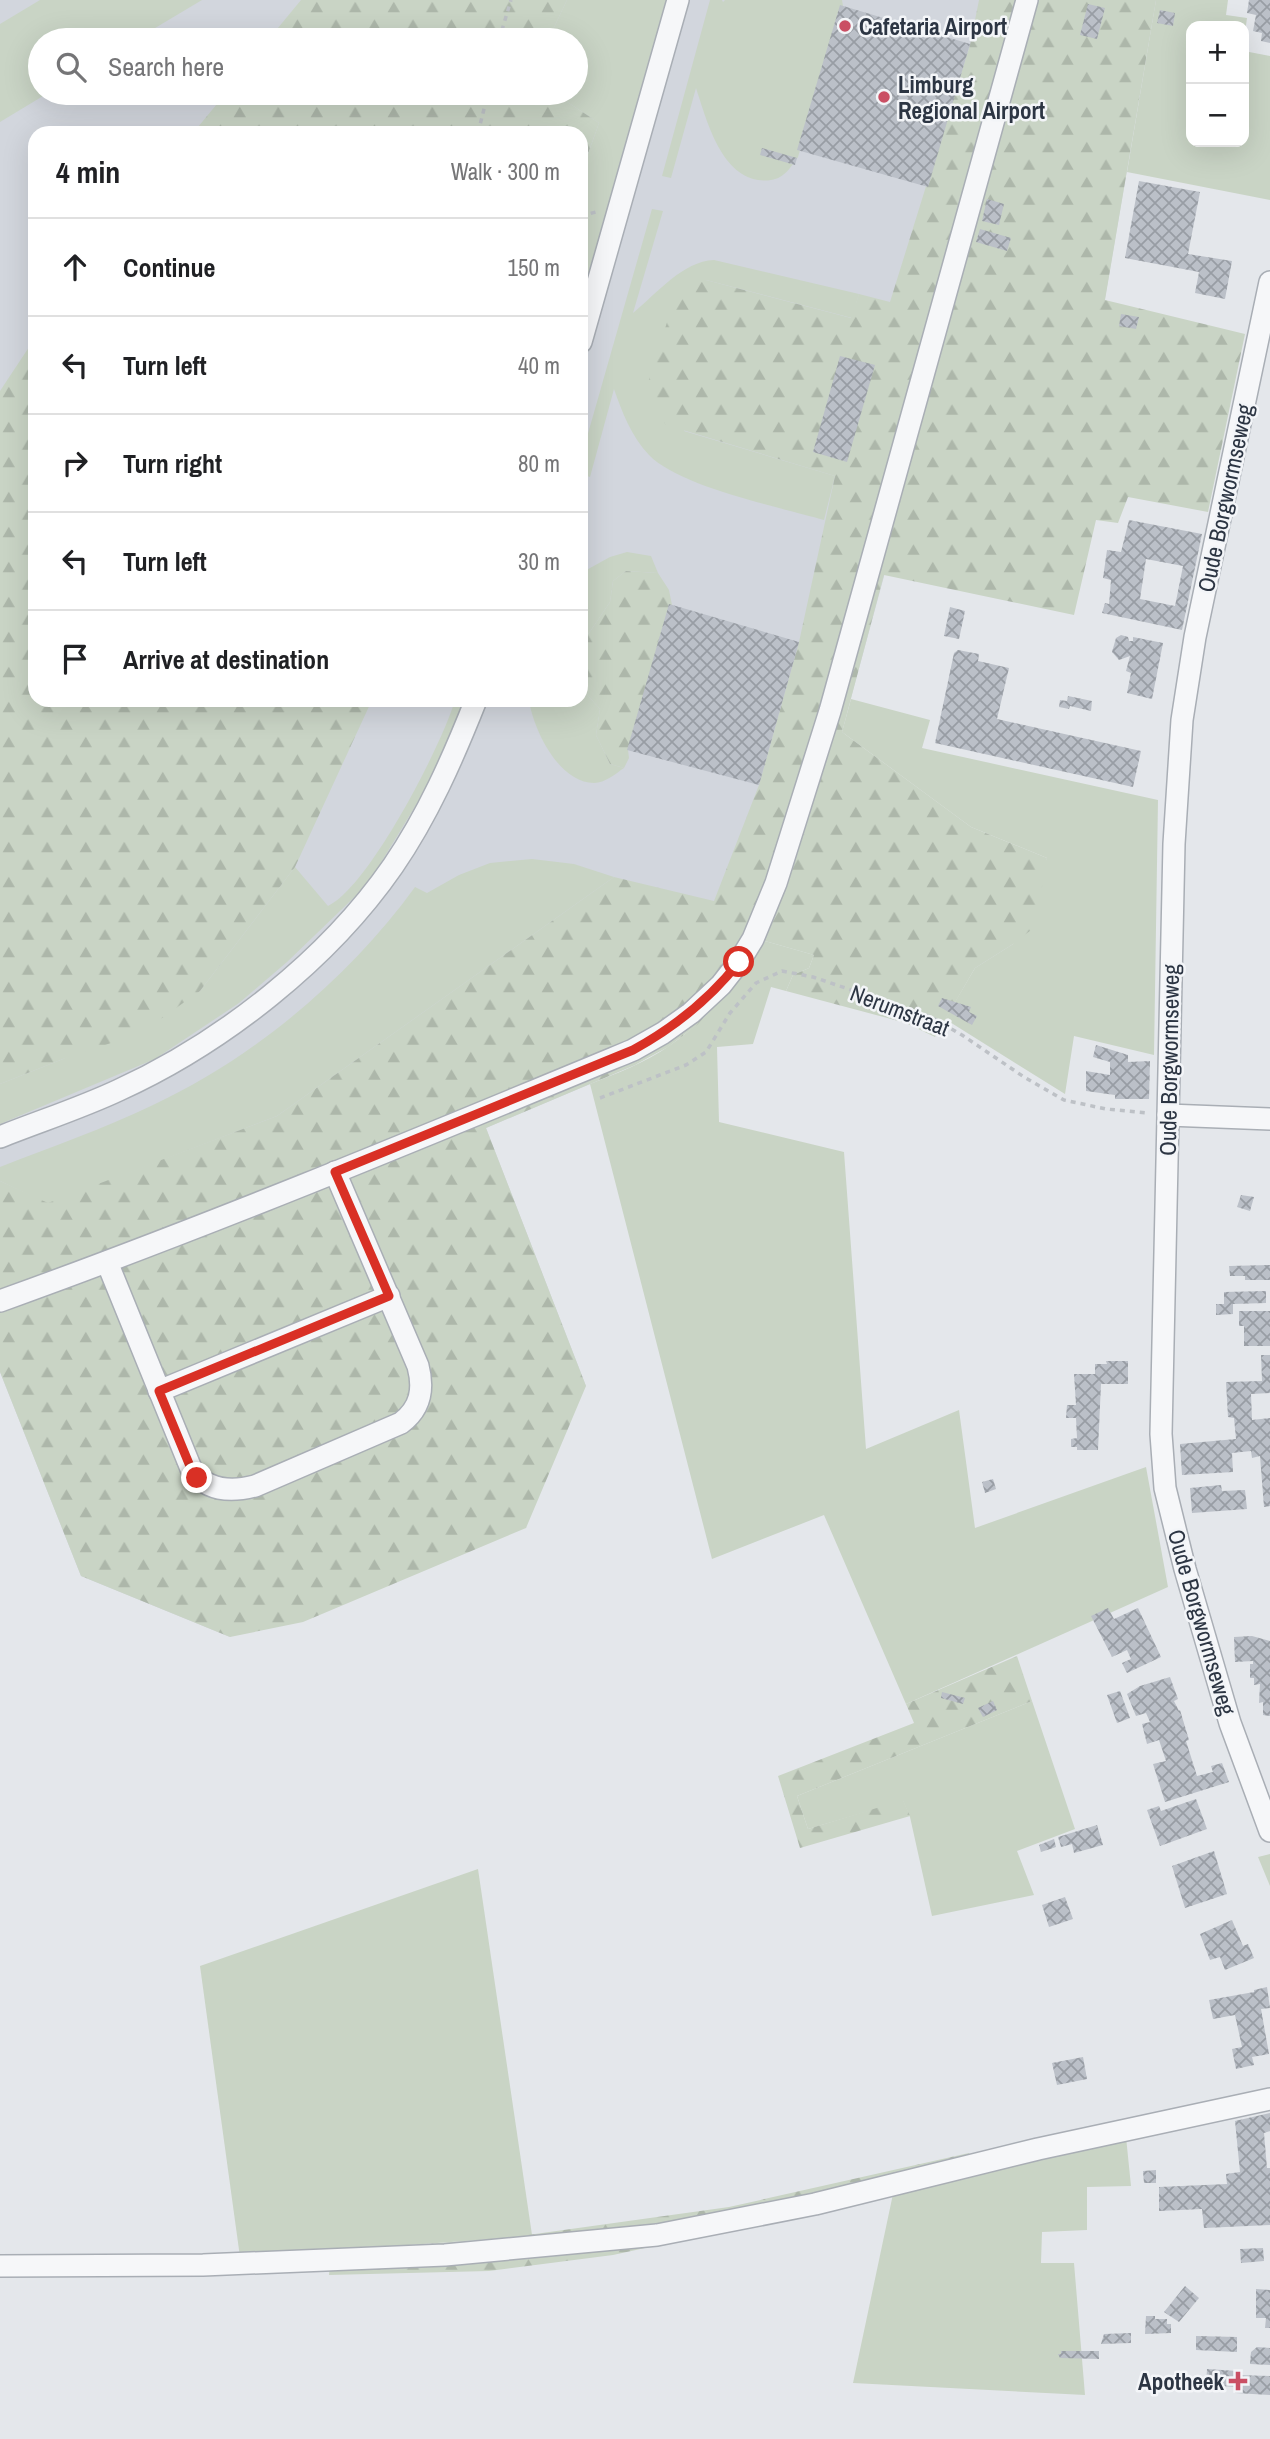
<!DOCTYPE html>
<html lang="en">
<head>
<meta charset="utf-8">
<style>
	body { margin:0; font-family:"Archivo Narrow",sans-serif; background:#f6f6f6; color:#202124 }
	.controls { position:absolute; right:21px; top:21px; display:grid; overflow:hidden; border-radius:14px; box-shadow:0 7px 28px #0002 }
	.controls button { width:63px; height:63px; display:grid; place-items:center; padding:0; border:0; border-bottom:2px solid #e0e0e0; background:#fff; color:#202124; font:35px sans-serif }
	.stop { position:absolute; width:21px; height:21px; margin:-16px; border:5px solid #d93025; border-radius:50%; background:#fff }
	.stop.end { background:#d93025; border-color:#fff; box-shadow:0 2px 7px #0008 }
	.list { margin:0; padding:0; list-style:none }
	h2 { display:flex; justify-content:space-between; align-items:center; height:91px; margin:0; padding:0 28px; font-size:30px }
	h2 small { font-size:23px; font-weight:400; color:#757577 }
	.list li { display:grid; grid-template-columns:46px 1fr auto; gap:21px; align-items:center; box-sizing:border-box; height:98px; padding:0 28px; border-top:2px solid #e0e0e0 }
	.list b { display:block; font-size:26px; white-space:nowrap }
	.list em { font-size:23px; font-style:normal; color:#757577 }
	.icon { flex:none; width:38px; height:38px; fill:none; stroke:currentColor; stroke-width:2; stroke-linecap:round; stroke-linejoin:round }
	.map { position:relative; flex:none; width:1270px; height:2439px; overflow:hidden }
	.search { position:absolute; background:#fff; box-shadow:0 7px 28px #0002; left:28px; top:28px; width:560px; height:77px; display:flex; align-items:center; gap:18px; box-sizing:border-box; padding:0 24px; border-radius:38px; color:#757577; font-size:26px }
	.panel { position:absolute; background:#fff; box-shadow:0 7px 28px #0002; left:28px; top:126px; width:560px; height:581px; border-radius:21px }
	.map>svg:first-child { display:block }
	.built { fill:#d2d6dd; fill-rule:evenodd }
	.grass { fill:#c9d4c5 }
	.forest { fill:url(#forest-firs) }
	.building { fill:url(#building-cross-hatch); fill-rule:evenodd }
	.lines { fill:none; stroke-linecap:round; stroke-linejoin:round }
	.minor-casing { stroke:#a9aeb5; stroke-width:24 }
	.path { stroke:#bdc1c6; stroke-width:3.5; stroke-dasharray:5 5; stroke-linecap:butt }
	.minor { stroke:#f6f7f9; stroke-width:21 }
	.route { stroke:#d93025; stroke-width:9 }
	.poi-dot { fill:#ca4f64; stroke:#f3f5f8; stroke-width:2.5 }
	.labels { text-anchor:middle; dominant-baseline:central; stroke-width:5; stroke-linejoin:round; paint-order:stroke }
	.poi-label { font-size:23px; font-weight:bold; fill:#2c3543; stroke:#f3f5f8; text-anchor:start }
	.street-label { font-size:23px; fill:#2c3543; stroke:#f3f5f8 }
</style>
</head>
<body>
<div class="map">
<svg width="1270" height="2439" viewBox="0 0 1270 2439">
	<defs>
		<pattern id="forest-firs" width="22" height="20" patternUnits="userSpaceOnUse" patternTransform="scale(1.75)"><rect width="22" height="20" fill="#c9d4c5"/><path d="M5 1l3.5 6h-7zM16 11l3.5 6h-7z" fill="#adb7aa"/></pattern>
		<pattern id="building-cross-hatch" width="8" height="8" patternUnits="userSpaceOnUse" patternTransform="scale(1.75)"><rect width="8" height="8" fill="#bbc0c8"/><path d="M0 0l8 8M0 8l8-8" fill="none" stroke="#989da4"/></pattern>
	</defs>
	<rect width="100%" height="100%" fill="#e4e7eb"/>
	<!-- built -->
	<path class="built" d="M 0,0 L 1156,0 L 1102,316 L 939,374 L 842,731 L 1013,944 L 972,970 L 765,941 L 635,1065 L 486,1128 L 586,1386 L 230,1637 L 81,1576 L 0,1372 ZM 40,40 L 576,40 L 576,93 L 40,93 ZM 35,133 L 581,133 L 581,700 L 35,700 Z"/>
	<!-- grass -->
	<g class="grass">
		<path d="M 40,0 L 202,0 L 135,40 L 40,40 L 40,93 L 48,93 L 0,122 L 0,24 Z"/>
		<path d="M 567,0 L 667,0 L 581,310 L 581,174 L 599,123 L 554,93 L 576,93 L 576,40 L 548,40 Z"/>
		<path d="M 710,0 L 722,0 L 723,2 L 725,0 L 842,0 L 843,6 L 798,157 C 787,173 780,183 758,180 C 720,174 706,118 696,88 L 671,178 L 662,176 Z"/>
		<path d="M 1156,0 L 1228,0 L 1226,15 L 1247,18 L 1244,40 L 1244,26 L 1191,26 L 1191,142 L 1244,142 L 1244,51 L 1270,56 L 1270,200 L 1127,172 Z"/>
		<path d="M 652,209 L 663,211 L 633,313 C 656,294 683,261 714,260 L 859,294 L 852,318 L 706,280 L 684,431 L 835,476 L 824,520 C 779,507 680,487 649,455 C 631,436 622,412 614,389 L 590,477 L 581,474 L 581,458 Z"/>
		<path d="M 627,552 L 651,556 L 658,573 L 626,571 L 613,581 L 610,602 L 587,636 L 581,654 L 581,573 L 610,557 Z"/>
		<path d="M 581,688 L 600,709 L 596,735 L 610,764 L 624,768 C 615,774 605,783 594,783 C 559,783 533,729 529,700 L 581,700 Z"/>
		<path d="M 851,699 L 930,720 L 922,748 L 1158,800 L 1154,1055 L 1074,1036 L 1065,1094 L 945,1019 L 975,968 L 1013,944 L 1047,858 L 971,827 L 842,732 Z"/>
		<path d="M 455,700 L 468,700 L 436,772 L 368,884 L 287,962 L 239,1003 L 155,1059 L 0,1124 L 0,1084 L 63,1059 L 200,991 L 295,867 L 328,906 C 369,887 442,745 455,700 Z"/>
		<path d="M 532,859 L 574,864 L 614,877 L 277,1116 L 48,1204 L 0,1181 L 0,1167 C 51,1147 103,1129 153,1105 C 254,1058 350,977 415,887 L 427,893 L 459,875 L 490,863 Z"/>
		<path d="M 765,941 L 814,955 L 809,968 L 793,975 L 786,991 L 771,987 L 753,1044 L 717,1047 L 719,1122 L 844,1152 L 866,1449 L 959,1410 L 975,1528 L 1146,1467 L 1168,1587 L 906,1704 L 824,1515 L 712,1559 L 590,1084 C 617,1073 645,1063 669,1046 C 707,1020 740,981 765,941 Z"/>
		<path d="M 1032,1701 L 1075,1829 L 1017,1851 L 1034,1895 L 932,1916 L 910,1817 L 903,1801 L 808,1829 L 797,1796 Z"/>
		<path d="M 478,1869 L 532,2235 L 507,2238 L 240,2257 L 200,1966 Z"/>
		<path d="M 1126,2137 L 1131,2186 L 1087,2187 L 1087,2230 L 1042,2232 L 1041,2263 L 1074,2263 L 1085,2395 L 853,2383 L 893,2194 Z"/>
	</g>
	<!-- forest -->
	<g class="forest">
		<path d="M 301,0 L 567,0 L 548,40 L 268,40 Z"/>
		<path d="M 979,0 L 1156,0 L 1105,300 L 1245,334 L 1208,512 L 1128,497 L 1118,523 L 1096,520 L 1074,615 L 884,575 L 842,732 L 971,827 L 1047,858 L 1035,927 L 1013,944 L 975,968 L 935,1037 L 906,1023 L 786,991 L 793,975 L 809,968 L 814,955 L 765,941 L 725,994 L 697,1025 L 668,1047 L 635,1065 L 486,1128 L 586,1386 L 526,1528 L 303,1622 L 230,1637 L 81,1576 L 0,1372 L 0,1181 L 48,1203 L 277,1116 L 614,877 L 714,901 L 759,785 L 799,642 L 835,476 L 666,425 L 654,409 L 646,389 L 674,300 L 686,288 L 706,280 L 851,318 L 859,294 L 890,302 L 970,45 Z"/>
		<path d="M 226,93 L 554,93 L 599,123 L 581,173 L 581,133 L 193,133 Z"/>
		<path d="M 35,338 L 35,700 L 372,700 L 295,867 L 200,991 L 141,1033 L 63,1059 L 0,1084 L 0,391 Z"/>
		<path d="M 626,571 L 658,573 L 669,590 L 672,605 L 669,605 L 628,750 L 629,758 L 624,768 L 610,764 L 596,735 L 600,709 L 581,688 L 581,654 L 587,636 L 610,602 L 613,581 Z"/>
		<path d="M 1017,1656 L 1032,1701 L 797,1796 L 808,1829 L 903,1800 L 910,1816 L 800,1848 L 778,1776 L 914,1723 L 906,1704 Z"/>
		<path d="M 1270,1854 L 1270,1886 L 1258,1857 Z"/>
		<path d="M 969,2153 L 973,2170 L 893,2194 L 613,2255 L 489,2271 L 329,2275 L 330,2260 L 277,2255 L 507,2238 L 729,2207 Z"/>
	</g>
	<!-- building -->
	<g class="building">
		<path d="M 1249,0 L 1270,0 L 1270,43 L 1261,41 L 1262,33 L 1253,31 L 1256,15 L 1247,13 Z"/>
		<path d="M 1088,4 L 1105,8 L 1097,39 L 1080,35 Z"/>
		<path d="M 840,5 L 970,44 L 928,187 L 797,150 Z"/>
		<path d="M 1160,10 L 1175,13 L 1173,26 L 1157,23 Z"/>
		<path d="M 762,148 L 797,158 L 795,165 L 760,155 Z"/>
		<path d="M 1139,181 L 1200,192 L 1188,254 L 1232,261 L 1225,299 L 1195,293 L 1199,272 L 1125,258 Z"/>
		<path d="M 987,199 L 1004,204 L 999,225 L 982,221 Z"/>
		<path d="M 980,229 L 1011,238 L 1007,251 L 976,242 Z"/>
		<path d="M 1121,314 L 1139,317 L 1136,329 L 1119,326 Z"/>
		<path d="M 840,356 L 875,365 L 847,462 L 813,452 Z"/>
		<path d="M 1129,520 L 1202,534 L 1182,630 L 1102,613 L 1105,603 L 1109,604 L 1111,580 L 1103,578 L 1107,550 L 1121,552 ZM 1146,559 L 1183,566 L 1175,606 L 1140,599 Z"/>
		<path d="M 669,604 L 799,642 L 759,785 L 627,750 Z"/>
		<path d="M 950,607 L 965,611 L 959,639 L 944,636 Z"/>
		<path d="M 1121,635 L 1128,637 L 1129,641 L 1133,641 L 1133,637 L 1163,643 L 1152,699 L 1127,693 L 1131,673 L 1126,671 L 1130,656 L 1119,660 L 1112,652 L 1116,638 Z"/>
		<path d="M 958,650 L 979,654 L 978,661 L 1009,668 L 997,719 L 1141,751 L 1133,787 L 935,743 L 954,653 Z"/>
		<path d="M 1068,696 L 1092,701 L 1091,711 L 1070,706 L 1069,709 L 1059,707 L 1060,700 L 1067,701 Z"/>
		<path d="M 942,998 L 971,1007 L 969,1012 L 977,1016 L 972,1025 L 938,1006 Z"/>
		<path d="M 1096,1045 L 1128,1055 L 1128,1062 L 1150,1061 L 1149,1099 L 1115,1099 L 1115,1095 L 1086,1091 L 1086,1071 L 1110,1075 L 1110,1062 L 1093,1057 Z"/>
		<path d="M 1241,1195 L 1254,1197 L 1250,1211 L 1237,1207 Z"/>
		<path d="M 1270,1265 L 1270,1280 L 1245,1280 L 1245,1276 L 1230,1276 L 1229,1266 Z"/>
		<path d="M 1266,1291 L 1266,1303 L 1233,1304 L 1233,1314 L 1216,1315 L 1216,1304 L 1224,1304 L 1224,1292 Z"/>
		<path d="M 1239,1311 L 1270,1311 L 1270,1346 L 1244,1346 L 1244,1326 L 1239,1326 Z"/>
		<path d="M 1261,1355 L 1270,1355 L 1270,1393 L 1251,1394 L 1252,1420 L 1270,1418 L 1270,1506 L 1264,1507 L 1260,1456 L 1252,1458 L 1251,1451 L 1232,1453 L 1233,1472 L 1182,1475 L 1180,1444 L 1236,1439 L 1234,1418 L 1228,1417 L 1226,1382 L 1262,1381 Z"/>
		<path d="M 1106,1361 L 1128,1361 L 1128,1384 L 1101,1384 L 1098,1450 L 1077,1450 L 1077,1447 L 1071,1447 L 1071,1439 L 1077,1438 L 1076,1418 L 1066,1418 L 1067,1405 L 1076,1405 L 1074,1374 L 1095,1374 L 1095,1364 L 1107,1364 Z"/>
		<path d="M 993,1479 L 996,1489 L 985,1493 L 982,1482 Z"/>
		<path d="M 1221,1485 L 1222,1491 L 1245,1490 L 1247,1509 L 1192,1513 L 1190,1488 Z"/>
		<path d="M 1108,1608 L 1114,1619 L 1138,1608 L 1161,1657 L 1127,1673 L 1122,1663 L 1131,1659 L 1127,1650 L 1112,1657 L 1091,1616 Z"/>
		<path d="M 1252,1636 L 1270,1641 L 1270,1716 L 1263,1715 L 1263,1702 L 1259,1703 L 1260,1684 L 1254,1685 L 1254,1678 L 1250,1678 L 1250,1664 L 1253,1664 L 1253,1661 L 1235,1662 L 1234,1637 Z"/>
		<path d="M 1170,1677 L 1178,1699 L 1174,1701 L 1179,1711 L 1180,1710 L 1189,1740 L 1186,1741 L 1197,1776 L 1213,1772 L 1211,1766 L 1222,1763 L 1229,1782 L 1165,1802 L 1153,1764 L 1166,1761 L 1159,1740 L 1147,1744 L 1142,1724 L 1150,1722 L 1146,1713 L 1136,1716 L 1127,1694 L 1140,1686 Z"/>
		<path d="M 1120,1691 L 1130,1718 L 1117,1723 L 1107,1695 Z"/>
		<path d="M 942,1692 L 965,1698 L 963,1704 L 941,1698 Z"/>
		<path d="M 993,1701 L 997,1710 L 983,1717 L 978,1708 Z"/>
		<path d="M 1196,1799 L 1207,1829 L 1160,1846 L 1147,1810 L 1159,1806 L 1161,1811 Z"/>
		<path d="M 1097,1825 L 1103,1845 L 1074,1853 L 1072,1844 L 1061,1847 L 1058,1837 Z"/>
		<path d="M 1054,1839 L 1056,1847 L 1041,1852 L 1039,1845 Z"/>
		<path d="M 1214,1851 L 1227,1894 L 1185,1908 L 1172,1866 Z"/>
		<path d="M 1065,1897 L 1073,1919 L 1049,1927 L 1042,1905 Z"/>
		<path d="M 1232,1920 L 1243,1946 L 1248,1944 L 1254,1958 L 1225,1970 L 1220,1957 L 1210,1960 L 1200,1934 Z"/>
		<path d="M 1267,1987 L 1270,2008 L 1261,2009 L 1269,2054 L 1252,2057 L 1254,2065 L 1236,2069 L 1232,2049 L 1242,2047 L 1235,2015 L 1213,2019 L 1209,2000 L 1254,1992 L 1254,1990 Z"/>
		<path d="M 1083,2057 L 1087,2079 L 1057,2085 L 1052,2063 Z"/>
		<path d="M 1270,2113 L 1270,2131 L 1264,2133 L 1267,2168 L 1270,2168 L 1270,2225 L 1204,2228 L 1202,2209 L 1159,2211 L 1159,2187 L 1227,2184 L 1226,2174 L 1240,2172 L 1235,2121 Z"/>
		<path d="M 1156,2170 L 1156,2183 L 1144,2183 L 1143,2171 Z"/>
		<path d="M 1263,2248 L 1264,2261 L 1241,2263 L 1240,2249 Z"/>
		<path d="M 1185,2286 L 1199,2298 L 1179,2322 L 1164,2312 Z"/>
		<path d="M 1256,2289 L 1270,2290 L 1270,2328 L 1265,2328 L 1266,2318 L 1256,2318 Z"/>
		<path d="M 1146,2316 L 1155,2316 L 1155,2319 L 1167,2319 L 1167,2324 L 1171,2324 L 1171,2333 L 1145,2334 Z"/>
		<path d="M 1131,2333 L 1131,2343 L 1101,2344 L 1104,2334 Z"/>
		<path d="M 1196,2336 L 1237,2337 L 1237,2352 L 1196,2350 Z"/>
		<path d="M 1257,2347 L 1270,2348 L 1270,2365 L 1250,2364 L 1251,2352 Z"/>
		<path d="M 1061,2351 L 1099,2351 L 1099,2359 L 1060,2358 L 1058,2354 L 1061,2354 Z"/>
		<path d="M 1207,2369 L 1237,2371 L 1237,2375 L 1270,2376 L 1270,2395 L 1235,2393 L 1236,2387 L 1206,2385 Z"/>
	</g>
	<g class="lines">
		<defs>
			<g id="minor">
				<path d="M 1270,282 L 1195,637 L 1182,720 L 1174,844 L 1161,1434 L 1165,1488 L 1185,1569 L 1230,1723 L 1270,1831"/>
				<path d="M 581,342 L 678,0"/>
				<path d="M 1168,1115 L 1270,1119"/>
				<path d="M 0,1137 C 40,1121 81,1108 119,1090 C 222,1043 328,960 393,866 C 428,815 453,758 476,700"/>
				<path d="M 107,1262 L 192,1471 C 208,1491 232,1492 255,1486 L 401,1423 C 421,1408 424,1389 418,1366 L 335,1172"/>
				<path d="M 0,1301 C 214,1224 423,1137 633,1050 L 663,1033 L 691,1013 L 721,985 L 739,962 L 753,939 L 776,883 L 830,711 L 1027,0"/>
				<path d="M 159,1391 L 389,1296"/>
				<path d="M 0,2266 L 203,2265 L 445,2255 L 657,2235 L 815,2204 L 1038,2149 L 1270,2099"/>
			</g>
		</defs>
		<!-- minor casing -->
		<use href="#minor" class="minor-casing"/>
		<!-- path -->
		<g class="path">
			<path d="M 499,40 L 511,0"/>
			<path d="M 478,133 L 488,93"/>
			<path d="M 581,216 L 596,212"/>
			<path d="M 600,1098 L 686,1065 L 706,1052 L 730,1013 L 756,983 L 782,971 L 813,977 L 931,1017 L 962,1035 L 1024,1077 L 1064,1100 L 1106,1109 L 1148,1113"/>
		</g>
		<!-- minor -->
		<use href="#minor" class="minor"/>
	</g>
	<g class="lines">
		<!-- route -->
		<path class="route" d="M 197,1478 L 192,1471 L 159,1391 L 389,1296 L 335,1172 L 633,1050 C 675,1027 709,1000 739,962"/>
	</g>
	<!-- markers -->
	<g class="poi-dot">
		<circle cx="845" cy="26" r="7"/>
		<circle cx="884" cy="97" r="7"/>
		<path d="M1234.5 2370.5h7v7h7v7h-7v7h-7v-7h-7v-7h7z"/>
	</g>
	<g class="labels">
		<!-- poi labels -->
		<g class="poi-label">
			<text x="859" y="26">Cafetaria Airport</text>
			<text x="898" y="84">Limburg<tspan x="898" dy="26">Regional Airport</tspan></text>
			<text x="1224" y="2381" text-anchor="end">Apotheek</text>
		</g>
		<!-- street labels -->
		<g class="street-label">
			<text transform="translate(1225 498) rotate(-78)">Oude Borgwormseweg</text>
			<text transform="translate(900 1010) rotate(21)">Nerumstraat</text>
			<text transform="translate(1169 1060) rotate(-89)">Oude Borgwormseweg</text>
			<text transform="translate(1202 1622) rotate(74)">Oude Borgwormseweg</text>
		</g>
	</g>
</svg>
<div class="controls">
<button>+</button>
<button>−</button>
</div>
<div class="stop" style="left:739px;top:962px"></div>
<div class="stop end" style="left:197px;top:1478px"></div>
<div class="search"><svg class="icon" aria-label="search" viewBox="0 0 24 24"><circle cx="10" cy="10" r="6"/><path d="M15 15l6 6"/></svg>Search here</div>
<section class="panel">
<h2>4 min<small>Walk · 300 m</small></h2>
<ul class="list">
<li><svg class="icon" aria-label="ahead" viewBox="0 0 24 24"><path d="M12 20V5M6 11l6-6 6 6"/></svg><div><b>Continue</b></div><em>150 m</em></li>
<li><svg class="icon" aria-label="left" viewBox="0 0 24 24"><path d="M17 20v-9H6M10 6l-5 5 5 5"/></svg><div><b>Turn left</b></div><em>40 m</em></li>
<li><svg class="icon" aria-label="right" viewBox="0 0 24 24"><path d="M7 20v-9h11M14 6l5 5-5 5"/></svg><div><b>Turn right</b></div><em>80 m</em></li>
<li><svg class="icon" aria-label="left" viewBox="0 0 24 24"><path d="M17 20v-9H6M10 6l-5 5 5 5"/></svg><div><b>Turn left</b></div><em>30 m</em></li>
<li><svg class="icon" aria-label="arrive" viewBox="0 0 24 24"><path d="M6 21V4h12l-3 4 3 4H6"/></svg><div><b>Arrive at destination</b></div></li>
</ul>
</section>
</div>
</body>
</html>
